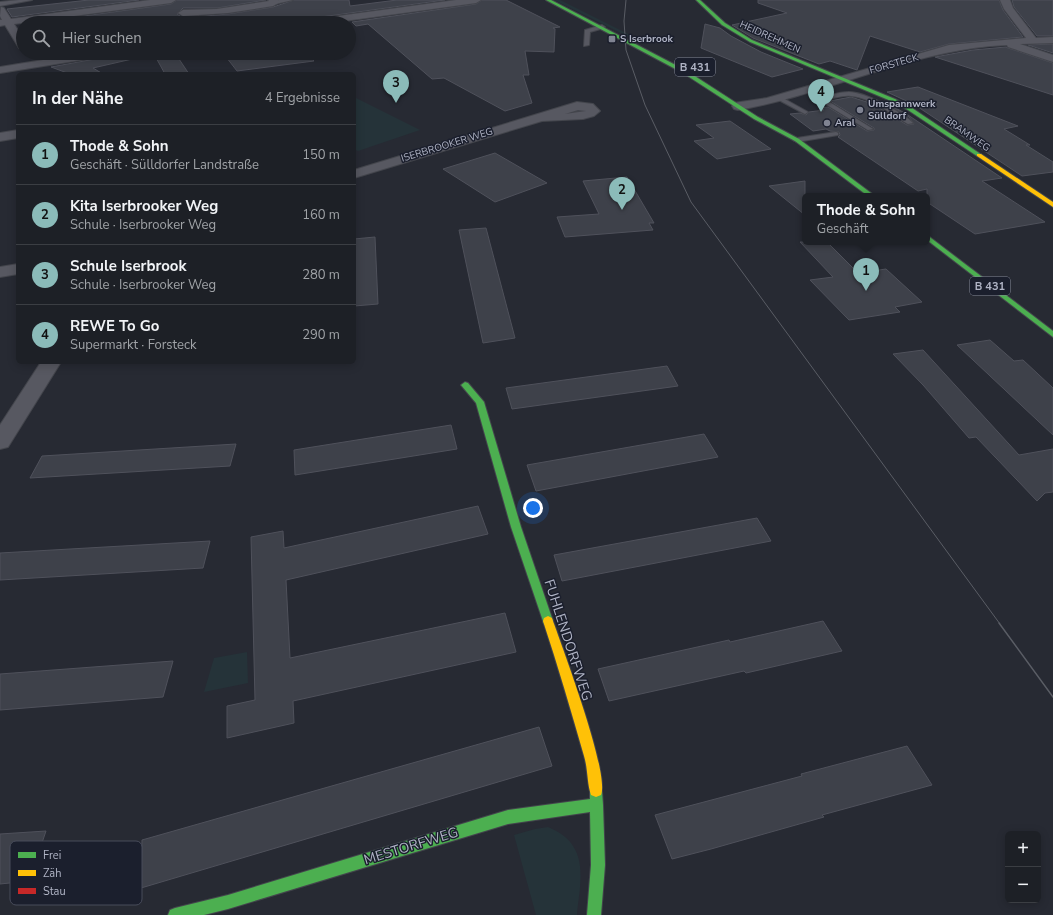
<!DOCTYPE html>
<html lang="de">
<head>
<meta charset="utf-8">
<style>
	body { margin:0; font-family:"Nunito Sans",sans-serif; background:#2a2d32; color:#f1f3f6 }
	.controls { position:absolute; right:12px; bottom:12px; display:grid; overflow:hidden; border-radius:6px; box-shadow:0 2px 10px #0003 }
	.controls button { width:36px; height:36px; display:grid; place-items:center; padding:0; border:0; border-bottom:1px solid #3b3e43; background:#1d2026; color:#f1f3f6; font:20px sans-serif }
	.you { position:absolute; left:533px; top:508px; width:14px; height:14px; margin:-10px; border:3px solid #fff; border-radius:50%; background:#1a73e8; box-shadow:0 0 0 6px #1a73e833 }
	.badge { display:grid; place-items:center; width:26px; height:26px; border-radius:50%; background:#8bbbb9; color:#111; font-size:13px; font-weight:700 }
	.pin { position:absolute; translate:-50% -33px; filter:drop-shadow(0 1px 2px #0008) }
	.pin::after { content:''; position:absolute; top:21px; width:14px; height:12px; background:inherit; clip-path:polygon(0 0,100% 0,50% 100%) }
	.popup { position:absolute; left:802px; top:193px; width:128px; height:52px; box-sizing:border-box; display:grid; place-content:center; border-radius:6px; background:#1d2026; filter:drop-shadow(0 1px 3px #0005); font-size:13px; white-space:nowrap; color:#a0a3a7 }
	.popup b { font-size:15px; color:#f1f3f6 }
	.popup::after { content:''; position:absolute; left:50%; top:100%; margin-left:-8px; border:8px solid transparent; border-top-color:#1d2026 }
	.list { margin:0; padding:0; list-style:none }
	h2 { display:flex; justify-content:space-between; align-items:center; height:52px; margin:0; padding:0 16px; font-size:17px }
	h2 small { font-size:13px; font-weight:400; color:#a0a3a7 }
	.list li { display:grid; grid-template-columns:26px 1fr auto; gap:12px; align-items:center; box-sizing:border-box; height:60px; padding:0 16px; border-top:1px solid #3b3e43 }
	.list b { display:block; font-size:15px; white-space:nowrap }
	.list p { margin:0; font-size:13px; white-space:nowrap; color:#a0a3a7 }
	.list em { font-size:13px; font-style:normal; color:#a0a3a7 }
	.icon { flex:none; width:22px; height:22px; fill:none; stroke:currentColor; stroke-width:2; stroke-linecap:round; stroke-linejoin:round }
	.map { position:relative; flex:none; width:1053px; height:915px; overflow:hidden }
	.search { position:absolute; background:#1d2026; box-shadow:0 2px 10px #0003; left:16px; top:16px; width:340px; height:44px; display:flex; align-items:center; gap:10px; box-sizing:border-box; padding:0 14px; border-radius:22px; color:#a0a3a7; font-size:15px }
	.panel { position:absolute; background:#1d2026; box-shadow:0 2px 10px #0003; left:16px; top:72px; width:340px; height:292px; border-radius:6px }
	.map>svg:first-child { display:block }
	.green { fill:#253339 }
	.building { fill:#3e414a; stroke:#4f515b }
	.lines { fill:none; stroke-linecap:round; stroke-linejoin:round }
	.lane-casing { stroke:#43454c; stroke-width:2 }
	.street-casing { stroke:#43454c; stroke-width:2 }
	.fast-casing { stroke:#43454c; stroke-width:2 }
	.slow-casing { stroke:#43454c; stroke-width:2 }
	.lane { fill:#575861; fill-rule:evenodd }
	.street { fill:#575861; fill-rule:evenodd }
	.fast { fill:#4caf50; fill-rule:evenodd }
	.slow { fill:#ffc107; fill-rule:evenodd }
	.tram-far1 { stroke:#5a5d65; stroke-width:1 }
	.tram { stroke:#5a5d65; stroke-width:1.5 }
	.poi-dot { fill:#808492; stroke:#1b1f2d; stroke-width:1.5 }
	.labels { text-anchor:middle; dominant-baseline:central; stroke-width:3; stroke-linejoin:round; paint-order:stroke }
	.far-street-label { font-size:10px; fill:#b0b4c5; stroke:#1b1f2d }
	.far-poi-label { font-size:10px; font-weight:bold; fill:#b0b4c5; stroke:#1b1f2d; text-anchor:start }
	.shield { fill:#1b1f2d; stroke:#838797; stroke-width:1 }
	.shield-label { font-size:11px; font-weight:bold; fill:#b0b4c5 }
	.near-street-label { font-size:14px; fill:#b0b4c5; stroke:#1b1f2d }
	.key { fill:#1b1f2d; stroke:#484c5b; stroke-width:1 }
	.key-label { font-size:11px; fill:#b0b4c5 }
</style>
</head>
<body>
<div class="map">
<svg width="1053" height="915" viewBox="0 0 1053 915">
	<rect width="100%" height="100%" fill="#272a33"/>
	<!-- green -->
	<g class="green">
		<path d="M 554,0 L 560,0 L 632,36 L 629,37 Z"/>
		<path d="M 354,97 L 420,130 L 358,151 L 354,149 Z"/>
		<path d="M 247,652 L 248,683 L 204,692 L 214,658 Z"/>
		<path d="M 548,827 C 590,844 581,879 577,915 L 536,915 L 514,835 L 535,829 Z"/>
	</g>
	<!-- building -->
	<g class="building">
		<path d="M 89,0 L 139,0 L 12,17 L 7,9 Z"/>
		<path d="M 177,0 L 266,0 L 217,8 L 183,8 L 177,14 L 183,18 L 228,14 L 273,7 L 294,0 L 349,0 L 350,6 L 397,0 L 445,0 L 277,23 L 33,23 L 171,4 Z"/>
		<path d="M 482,0 L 506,0 L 560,27 L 553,28 L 555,29 L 554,52 L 525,51 L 529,75 L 523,75 L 532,103 L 505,111 L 444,78 L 432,79 L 368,24 L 356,26 L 352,22 L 476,4 Z"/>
		<path d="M 758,0 L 999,0 L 1003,10 L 1023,37 L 949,44 L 920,52 L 870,36 L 857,70 L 830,61 L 819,64 L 753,38 L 732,25 L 787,13 L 758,3 Z"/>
		<path d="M 1012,0 L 1053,0 L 1053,36 L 1037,36 L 1014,7 Z"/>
		<path d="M 705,24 L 720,28 L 731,36 L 761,52 L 803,69 L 772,77 L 701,48 Z"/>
		<path d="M 1053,44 L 1053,53 L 1028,45 Z"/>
		<path d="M 1006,47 L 1008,48 L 1053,63 L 1053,95 L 935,57 L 973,50 Z"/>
		<path d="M 112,53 L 175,53 L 189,74 L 165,74 L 154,54 L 93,68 L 103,74 L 70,74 L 51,67 L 106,57 Z"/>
		<path d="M 223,53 L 306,53 L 314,61 L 237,71 Z"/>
		<path d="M 918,87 L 1018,126 L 1004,129 L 1030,145 L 1026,145 L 1053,162 L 1053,172 L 1022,176 L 915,105 L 887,92 Z"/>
		<path d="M 851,97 L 873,104 L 907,125 L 914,124 L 909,117 L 886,103 L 905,113 L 1002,178 L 982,181 L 1045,222 L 975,234 L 927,202 L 927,189 L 918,191 L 838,137 L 840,135 L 839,132 L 830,131 L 826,129 L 813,131 L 790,114 L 800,113 L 806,115 L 809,112 L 824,110 L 820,108 L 828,107 L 867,131 L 874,130 L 874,128 L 830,101 Z"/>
		<path d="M 730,121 L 771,149 L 717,159 L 694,141 L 714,138 L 696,125 Z"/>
		<path d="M 495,153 L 547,183 L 495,202 L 443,169 Z"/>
		<path d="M 627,177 L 654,223 L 649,223 L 653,230 L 565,237 L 557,217 L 599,214 L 583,181 Z"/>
		<path d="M 805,181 L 805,215 L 769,186 Z"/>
		<path d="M 486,228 L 515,338 L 483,343 L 459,230 Z"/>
		<path d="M 375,237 L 378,304 L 354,306 L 354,239 Z"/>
		<path d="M 800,242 L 827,242 L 858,273 L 886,269 L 922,302 L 895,307 L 900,312 L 849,320 L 810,280 L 833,277 Z"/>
		<path d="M 990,340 L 1014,361 L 1023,360 L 1053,388 L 1053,435 L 957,345 Z"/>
		<path d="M 923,350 L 1019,455 L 1053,449 L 1053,492 L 1045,493 L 1037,501 L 976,437 L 969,438 L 923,385 L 893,354 Z"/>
		<path d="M 667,366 L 678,386 L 512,409 L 506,388 Z"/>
		<path d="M 451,425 L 457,449 L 295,475 L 294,450 Z"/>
		<path d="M 704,434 L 718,457 L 536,491 L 527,465 Z"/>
		<path d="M 236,444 L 230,466 L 30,478 L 42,456 Z"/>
		<path d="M 478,506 L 488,534 L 286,580 L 290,658 L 505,613 L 516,652 L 293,701 L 294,723 L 227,738 L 227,706 L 255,700 L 251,537 L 283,531 L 284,548 Z"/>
		<path d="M 757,518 L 771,541 L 562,581 L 554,555 Z"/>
		<path d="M 210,541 L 203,568 L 0,580 L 0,553 Z"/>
		<path d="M 823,621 L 842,651 L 746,673 L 744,671 L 609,701 L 598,669 L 729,640 L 730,642 Z"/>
		<path d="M 173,661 L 163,697 L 0,710 L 0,674 Z"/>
		<path d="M 539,727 L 552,766 L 141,888 L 142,840 Z"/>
		<path d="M 907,746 L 932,785 L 822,815 L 824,817 L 711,849 L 672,859 L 655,815 L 802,776 L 801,774 Z"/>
		<path d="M 46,831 L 29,881 L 0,884 L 0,834 Z"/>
	</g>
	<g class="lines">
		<defs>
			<g id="lane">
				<path d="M 19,0 L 32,0 L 0,6 L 0,2 Z"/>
				<path d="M 279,0 L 293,0 L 275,4 L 272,2 Z"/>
				<path d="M 602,25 L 605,27 L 604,28 L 590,32 L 589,45 L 584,46 L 585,30 Z"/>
				<path d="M 806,88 L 822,97 C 831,95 840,92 849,92 C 865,92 902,112 913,123 L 908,124 C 891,114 872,98 851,96 C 843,95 834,98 826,100 L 873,129 L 868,130 L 804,91 L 803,90 Z"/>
				<path d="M 777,97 L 781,97 L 808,112 L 805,114 L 777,99 Z"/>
				<path d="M 836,132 L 838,133 L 838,135 L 797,142 L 793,140 L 797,138 Z"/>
			</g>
			<g id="street">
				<path d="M 150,0 L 176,0 L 171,3 L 14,24 L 23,38 L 23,49 L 19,48 L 5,25 L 0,26 L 0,20 L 2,20 L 0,16 L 1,7 L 4,8 L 11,19 Z"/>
				<path d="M 268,0 L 278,0 L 280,2 L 273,6 L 228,13 L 183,16 L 178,13 L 183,10 L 217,9 L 269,1 Z"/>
				<path d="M 456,0 L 481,0 L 476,3 L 330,23 L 304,23 L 309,20 Z"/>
				<path d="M 1000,0 L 1010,0 L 1013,8 L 1036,38 L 1053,37 L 1053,43 L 1020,44 L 1053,55 L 1053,62 L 1008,47 L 1007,45 C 914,49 829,94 738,110 L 734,109 L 732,106 L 734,103 L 767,98 L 949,45 L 1026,38 L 1004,9 Z"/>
				<path d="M 86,53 L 111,53 L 106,56 L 0,73 L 0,67 Z"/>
				<path d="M 577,102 L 593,104 L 600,111 L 594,116 L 583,119 L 542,121 L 354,178 L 354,170 ZM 578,110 L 586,111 L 565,114 Z"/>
				<path d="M 18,130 L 18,138 L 0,141 L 0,133 Z"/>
				<path d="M 18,264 L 18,274 L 0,277 L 0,267 Z"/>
				<path d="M 41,362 L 61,362 L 8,447 L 0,449 L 0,425 Z"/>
			</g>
			<g id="fast">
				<path d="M 546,0 L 551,0 L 687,71 L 758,117 L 799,139 L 875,196 L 868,196 L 795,141 L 754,119 L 683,73 Z"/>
				<path d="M 696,0 L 700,0 L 725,23 L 752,40 L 895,99 L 912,108 L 982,155 L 977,156 L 908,110 L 891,101 L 750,42 L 722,25 Z"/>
				<path d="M 927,235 L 1053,331 L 1053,337 L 927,240 Z"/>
				<path d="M 465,382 L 468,383 L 484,402 L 521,527 L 553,621 L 552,624 L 548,626 L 544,624 L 543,621 L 511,527 L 476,403 L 461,385 Z"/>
				<path d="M 596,785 L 601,787 L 602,791 L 603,805 L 605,865 L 601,915 L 587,915 L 591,865 L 590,812 L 508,824 L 228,909 L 204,915 L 168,915 L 170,910 L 175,908 L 228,895 L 508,810 L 590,799 L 590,791 L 591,787 Z"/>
			</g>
			<g id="slow">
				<path d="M 977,154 L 981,154 L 1053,202 L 1053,207 L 977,156 Z"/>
				<path d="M 548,616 L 552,618 L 553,621 C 563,649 610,774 601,795 L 596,797 L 591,795 C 587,784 588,769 584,756 C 571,711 558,666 543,621 L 544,618 Z"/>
			</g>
		</defs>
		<!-- lane casing -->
		<use href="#lane" class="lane-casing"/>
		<!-- street casing -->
		<use href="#street" class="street-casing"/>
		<!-- fast casing -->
		<use href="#fast" class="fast-casing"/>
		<!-- slow casing -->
		<use href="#slow" class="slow-casing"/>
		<!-- lane -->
		<use href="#lane" class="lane"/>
		<!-- street -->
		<use href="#street" class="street"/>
		<!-- fast -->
		<use href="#fast" class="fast"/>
		<!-- slow -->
		<use href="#slow" class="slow"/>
		<!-- tram-far1 -->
		<path class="tram-far1" d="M 626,0 L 624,21 L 626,50 L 645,105 L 691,202 L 1000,624"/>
		<!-- tram -->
		<path class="tram" d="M 999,623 L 1053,697"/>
	</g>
	<!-- markers -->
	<g class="poi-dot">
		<rect x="608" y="35" width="8" height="8" rx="2"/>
		<circle cx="860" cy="110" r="4"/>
		<circle cx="827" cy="123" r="4"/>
	</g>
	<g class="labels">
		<!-- far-street labels -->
		<g class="far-street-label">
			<text transform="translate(770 37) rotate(24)">HEIDREHMEN</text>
			<text transform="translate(894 64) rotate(-16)">FORSTECK</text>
			<text transform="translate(967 134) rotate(35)">BRAMWEG</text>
			<text transform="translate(447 145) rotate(-17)">ISERBROOKER WEG</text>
		</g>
		<!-- far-poi labels -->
		<g class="far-poi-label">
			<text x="620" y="39">S Iserbrook</text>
			<text x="868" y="104">Umspannwerk<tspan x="868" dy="12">Sülldorf</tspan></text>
			<text x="835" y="123">Aral</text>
		</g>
		<!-- shield labels -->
		<g class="shield">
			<rect x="675" y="58" width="40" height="18" rx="3"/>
			<rect x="970" y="277" width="40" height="18" rx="3"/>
		</g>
		<g class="shield-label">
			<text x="695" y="67">B 431</text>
			<text x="990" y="286">B 431</text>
		</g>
		<!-- near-street labels -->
		<g class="near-street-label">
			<text transform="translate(568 640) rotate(72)">FUHLENDORFWEG</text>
			<text transform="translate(411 846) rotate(-17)">MESTORFWEG</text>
		</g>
	</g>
	<!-- legend -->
	<rect x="10" y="841" width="132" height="64" rx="6" class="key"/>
	<rect x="18" y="852" width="18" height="6" fill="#4caf50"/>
	<rect x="18" y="870" width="18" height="6" fill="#ffc107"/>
	<rect x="18" y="888" width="18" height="6" fill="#c62828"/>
	<g class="key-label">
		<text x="43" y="859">Frei</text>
		<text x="43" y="877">Zäh</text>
		<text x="43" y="895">Stau</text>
	</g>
</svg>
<div class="controls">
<button>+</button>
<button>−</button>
</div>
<div class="you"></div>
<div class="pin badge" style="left:866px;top:291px">1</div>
<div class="popup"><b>Thode &amp; Sohn</b>Geschäft</div>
<div class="pin badge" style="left:622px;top:210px">2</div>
<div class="pin badge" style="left:396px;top:103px">3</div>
<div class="pin badge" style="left:821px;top:112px">4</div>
<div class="search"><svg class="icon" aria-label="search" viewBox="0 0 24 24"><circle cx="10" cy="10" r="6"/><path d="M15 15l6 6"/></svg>Hier suchen</div>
<section class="panel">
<h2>In der Nähe<small>4 Ergebnisse</small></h2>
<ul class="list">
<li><span class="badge">1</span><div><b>Thode &amp; Sohn</b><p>Geschäft · Sülldorfer Landstraße</p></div><em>150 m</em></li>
<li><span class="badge">2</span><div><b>Kita Iserbrooker Weg</b><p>Schule · Iserbrooker Weg</p></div><em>160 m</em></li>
<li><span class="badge">3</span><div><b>Schule Iserbrook</b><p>Schule · Iserbrooker Weg</p></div><em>280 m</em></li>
<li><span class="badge">4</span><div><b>REWE To Go</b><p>Supermarkt · Forsteck</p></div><em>290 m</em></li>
</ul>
</section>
</div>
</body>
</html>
